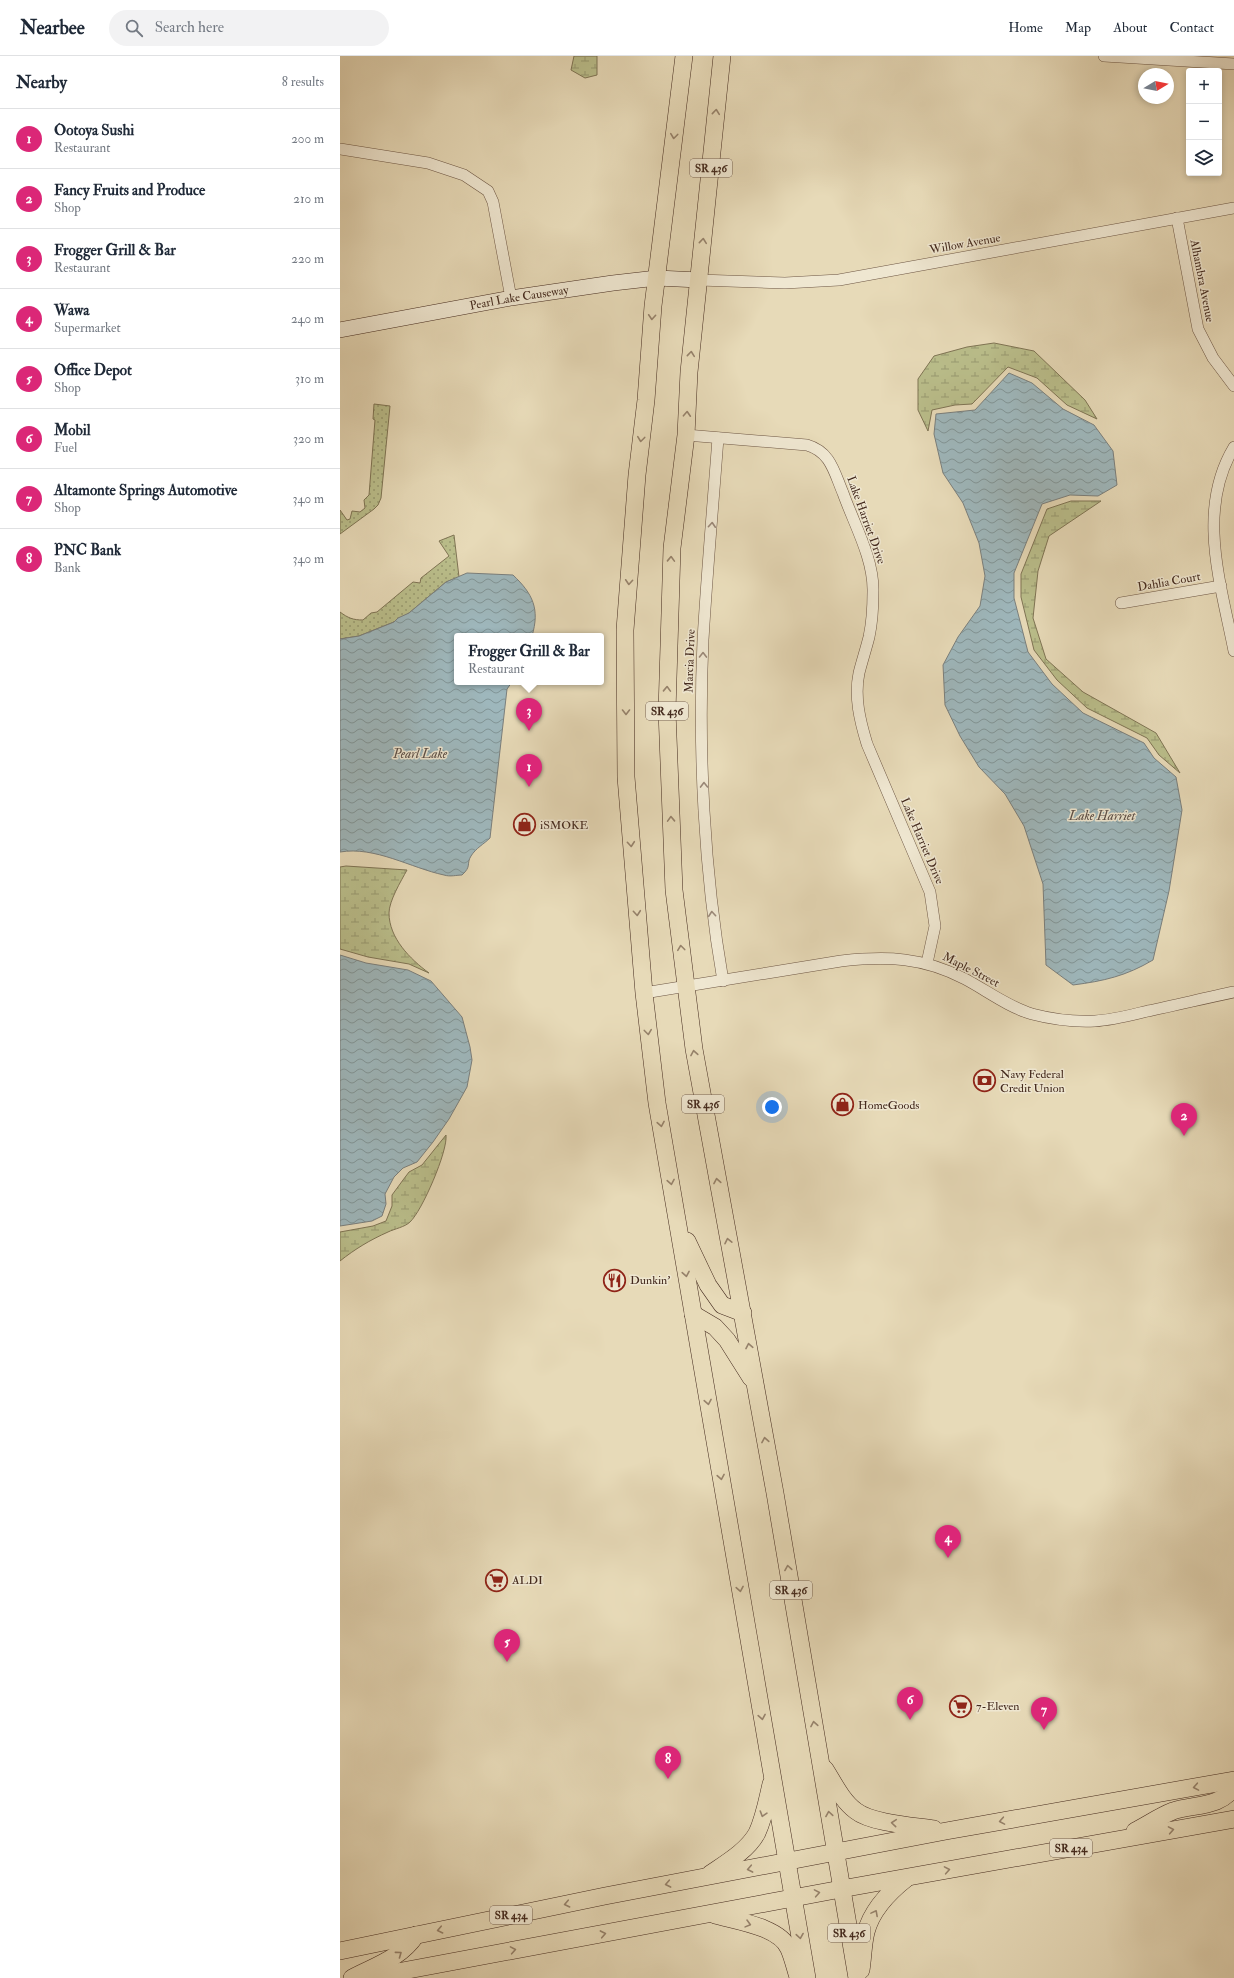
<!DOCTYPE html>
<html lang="en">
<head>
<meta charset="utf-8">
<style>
	body { margin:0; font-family:"IM FELL Double Pica",serif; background:#f2f2f3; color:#1f2937 }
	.controls { position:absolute; right:12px; top:12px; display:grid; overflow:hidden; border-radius:4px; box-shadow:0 2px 6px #0003 }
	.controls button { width:36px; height:36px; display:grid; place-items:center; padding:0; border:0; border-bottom:1px solid #e0e1e3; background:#fff; color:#1f2937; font:20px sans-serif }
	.compass { position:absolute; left:798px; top:12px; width:36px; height:36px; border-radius:50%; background:#fff; box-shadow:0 2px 6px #0003; rotate:80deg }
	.you { position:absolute; left:432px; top:1051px; width:14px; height:14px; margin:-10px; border:3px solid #fff; border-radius:50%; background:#1a73e8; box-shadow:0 0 0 6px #1a73e833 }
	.badge { display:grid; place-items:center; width:26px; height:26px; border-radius:50%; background:#db2777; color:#fff; font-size:13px; font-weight:700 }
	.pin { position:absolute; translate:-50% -33px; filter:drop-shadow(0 1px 2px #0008) }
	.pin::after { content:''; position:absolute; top:21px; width:14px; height:12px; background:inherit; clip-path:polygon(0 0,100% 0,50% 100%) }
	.popup { position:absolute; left:114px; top:577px; width:150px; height:52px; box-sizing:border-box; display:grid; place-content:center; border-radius:4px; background:#fff; filter:drop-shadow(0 1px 3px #0005); font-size:13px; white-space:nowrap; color:#747a83 }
	.popup b { font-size:15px; color:#1f2937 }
	.popup::after { content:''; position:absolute; left:50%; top:100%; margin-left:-8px; border:8px solid transparent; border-top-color:#fff }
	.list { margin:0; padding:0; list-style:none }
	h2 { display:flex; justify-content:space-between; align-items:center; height:52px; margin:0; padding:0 16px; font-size:17px }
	h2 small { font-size:13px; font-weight:400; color:#747a83 }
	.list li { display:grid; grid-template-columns:26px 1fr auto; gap:12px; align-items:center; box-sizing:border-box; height:60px; padding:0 16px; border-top:1px solid #e0e1e3 }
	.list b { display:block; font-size:15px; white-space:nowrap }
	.list p { margin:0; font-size:13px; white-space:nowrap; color:#747a83 }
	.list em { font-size:13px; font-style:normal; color:#747a83 }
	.icon { flex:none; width:22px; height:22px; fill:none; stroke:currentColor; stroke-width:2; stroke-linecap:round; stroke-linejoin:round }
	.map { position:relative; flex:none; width:894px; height:1922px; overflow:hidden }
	header { display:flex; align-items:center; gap:24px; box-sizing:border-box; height:56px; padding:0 20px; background:#fff; border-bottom:1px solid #e0e1e3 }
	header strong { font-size:19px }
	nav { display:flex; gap:22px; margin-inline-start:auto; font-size:14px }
	.search { width:280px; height:36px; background:#f2f2f3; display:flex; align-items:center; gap:10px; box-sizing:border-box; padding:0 14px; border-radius:22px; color:#747a83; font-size:15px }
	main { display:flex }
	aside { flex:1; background:#fff }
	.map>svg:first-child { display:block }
	.grass { fill:url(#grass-dots); stroke:#7f7454 }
	.wetland { fill:url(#wetland-marsh); stroke:#7f7454 }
	.water { fill:url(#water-waves); stroke:#7a7f7d }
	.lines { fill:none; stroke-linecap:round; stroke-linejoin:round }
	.street-casing { stroke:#6d5644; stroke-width:12 }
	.secondary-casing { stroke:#442a1e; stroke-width:16 }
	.primary-casing { stroke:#442a1e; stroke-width:18 }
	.street { stroke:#efe7d1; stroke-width:11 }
	.secondary { stroke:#efe7d1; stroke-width:15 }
	.primary { stroke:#e7dab8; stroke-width:17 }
	.oneway { stroke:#96826b }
	.oneway2 { stroke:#9a8878 }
	.labels { text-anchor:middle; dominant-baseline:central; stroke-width:3; stroke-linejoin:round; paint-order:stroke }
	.shield { fill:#efe7d1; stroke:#776354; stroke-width:1 }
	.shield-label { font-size:11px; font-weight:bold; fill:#442a1e }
	.street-label { font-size:12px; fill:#442a1e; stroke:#efe7d1 }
	.poi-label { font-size:12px; fill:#442a1e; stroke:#efe7d1; text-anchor:start }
	.water-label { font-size:13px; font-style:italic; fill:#5a4d46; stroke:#efe7d1 }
</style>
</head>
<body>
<header>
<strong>Nearbee</strong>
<div class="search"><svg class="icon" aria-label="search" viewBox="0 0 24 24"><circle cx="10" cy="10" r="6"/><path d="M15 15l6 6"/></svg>Search here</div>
<nav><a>Home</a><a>Map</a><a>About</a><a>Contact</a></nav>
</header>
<main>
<aside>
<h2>Nearby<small>8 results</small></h2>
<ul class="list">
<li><span class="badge">1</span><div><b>Ootoya Sushi</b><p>Restaurant</p></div><em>200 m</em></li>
<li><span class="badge">2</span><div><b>Fancy Fruits and Produce</b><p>Shop</p></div><em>210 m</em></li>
<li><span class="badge">3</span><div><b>Frogger Grill &amp; Bar</b><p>Restaurant</p></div><em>220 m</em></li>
<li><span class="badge">4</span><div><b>Wawa</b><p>Supermarket</p></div><em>240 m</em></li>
<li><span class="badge">5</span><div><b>Office Depot</b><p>Shop</p></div><em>310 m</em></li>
<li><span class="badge">6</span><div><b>Mobil</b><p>Fuel</p></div><em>320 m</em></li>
<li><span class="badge">7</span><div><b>Altamonte Springs Automotive</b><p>Shop</p></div><em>340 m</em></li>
<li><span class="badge">8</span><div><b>PNC Bank</b><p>Bank</p></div><em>340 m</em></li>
</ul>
</aside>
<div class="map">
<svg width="894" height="1922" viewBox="0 0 894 1922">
	<defs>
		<pattern id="grass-dots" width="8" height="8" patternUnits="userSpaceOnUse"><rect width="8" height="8" fill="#babe8b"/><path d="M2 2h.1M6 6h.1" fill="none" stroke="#999b71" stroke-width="1.8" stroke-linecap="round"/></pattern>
		<pattern id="wetland-marsh" width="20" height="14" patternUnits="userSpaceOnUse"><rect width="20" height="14" fill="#babe8b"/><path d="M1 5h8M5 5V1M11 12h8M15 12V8" fill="none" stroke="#999b71"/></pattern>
		<pattern id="water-waves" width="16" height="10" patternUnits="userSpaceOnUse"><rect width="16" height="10" fill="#9eb7bc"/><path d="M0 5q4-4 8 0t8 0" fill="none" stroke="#829598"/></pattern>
	</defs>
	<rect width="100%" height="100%" fill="#e7dab8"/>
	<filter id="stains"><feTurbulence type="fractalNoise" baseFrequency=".005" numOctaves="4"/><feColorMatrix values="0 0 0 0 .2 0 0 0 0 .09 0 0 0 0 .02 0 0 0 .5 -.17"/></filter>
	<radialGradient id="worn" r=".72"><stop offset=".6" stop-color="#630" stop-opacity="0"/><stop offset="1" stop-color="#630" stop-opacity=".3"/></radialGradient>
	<!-- grass -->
	<g class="grass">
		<path d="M 34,348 L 50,350 L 41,442 L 38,449 L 34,453 L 0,478 L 0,454 L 7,464 L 10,463 L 12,455 L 20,456 L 25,452 L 24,444 L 29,439 L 35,364 L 33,363 Z"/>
		<path d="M 114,479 L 119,521 L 106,526 L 69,557 L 54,566 L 19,580 L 0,583 L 0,556 C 8,562 13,564 23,564 L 31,557 L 37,556 L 73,526 L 80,527 L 81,522 L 109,500 L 99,485 Z"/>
	</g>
	<!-- wetland -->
	<g class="wetland">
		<path d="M 234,0 L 257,0 L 257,19 L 245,22 L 231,14 Z"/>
		<path d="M 654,287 L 694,295 L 745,344 L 757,363 L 727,349 L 697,322 L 668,311 L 632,348 L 615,349 L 592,354 L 588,375 L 578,354 L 578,323 L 594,300 L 627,291 Z"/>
		<path d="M 731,445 L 761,445 L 709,480 L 698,515 L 693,562 L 706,603 L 743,636 L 816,677 L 840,717 L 819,699 L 807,682 L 747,652 L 717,624 L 694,594 L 681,541 L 681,518 L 707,453 Z"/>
		<path d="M 6,810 L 67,814 C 61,825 49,845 49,857 C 49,882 70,903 89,917 L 69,908 L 28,901 L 0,893 L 0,811 Z"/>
		<path d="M 106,1079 C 108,1095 82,1155 70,1166 C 65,1171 54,1173 48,1176 C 30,1184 15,1193 0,1205 L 0,1176 L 33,1170 L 46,1165 L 52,1150 L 52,1139 L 63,1124 L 69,1116 L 82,1109 Z"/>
	</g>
	<!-- water -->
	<g class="water">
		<path d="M 669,317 L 692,327 L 723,353 L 754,369 L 773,395 L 777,429 L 758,440 L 730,439 L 702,448 L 674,517 L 674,542 L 688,596 L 712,628 L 743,657 L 804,687 L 814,702 L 836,721 L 842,754 L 829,835 L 813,904 C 786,920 764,925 733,929 L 706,909 L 703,828 L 684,770 L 665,738 L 639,711 L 620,680 L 605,649 L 603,609 L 618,581 L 640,550 L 645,520 L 639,487 L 623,447 L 603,417 L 594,378 L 596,358 L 635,354 Z"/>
		<path d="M 127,517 L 173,519 C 193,538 200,553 192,580 L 117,580 L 117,626 L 172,626 L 167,633 L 150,782 C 144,788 136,792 131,800 C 126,808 132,810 122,819 C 117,819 110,821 104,819 C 71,812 35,790 0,796 L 0,583 L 19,580 L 54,566 L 58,562 L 69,557 L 106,526 Z"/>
		<path d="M 0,899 L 26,907 L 68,914 L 91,925 L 122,961 L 130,991 L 132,1004 L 127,1031 L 109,1063 L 93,1086 L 77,1106 L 63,1112 L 54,1121 L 45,1138 L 46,1148 L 42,1160 L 32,1165 L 0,1170 Z"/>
	</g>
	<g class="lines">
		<defs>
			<g id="street">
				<path d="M 764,0 L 894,8"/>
				<path d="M 0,93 L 88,107 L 124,119 L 148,135 L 153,146 L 171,242"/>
				<path d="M 837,162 L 858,273 L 873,302 L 894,330"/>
				<path d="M 359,224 L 445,227 L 499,224 L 894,152"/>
				<path d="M 346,379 L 467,389 C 491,396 494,416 503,437 C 514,468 534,503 533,536 C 533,551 532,567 529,581 C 526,593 522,605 519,617 C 514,641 520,665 527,688 L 590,836 L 595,870 L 587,907"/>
				<path d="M 378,382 C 373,449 367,516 363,584 C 358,694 364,816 383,925"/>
				<path d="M 894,391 C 856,454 881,528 894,595"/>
				<path d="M 781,547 L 881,530"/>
				<path d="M 304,937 L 501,905 C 547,900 583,901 625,923 C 646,934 668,951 692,958 C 711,963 734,966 755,965 C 773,964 791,959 808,955 C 837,949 865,942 894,936"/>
			</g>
			<g id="secondary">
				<path id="s1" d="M 0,274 L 171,242 L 273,227 L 317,222 L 359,224"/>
			</g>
			<g id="primary">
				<path d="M 344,0 L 313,250 L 306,344 L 297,419 L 285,574 L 286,721 L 304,937 L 317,1047 L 467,1922"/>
				<path d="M 382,0 L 349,316 L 346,379 L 332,492 L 327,655 L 334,834 L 354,993 L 435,1437 L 517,1922"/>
				<path d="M 347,1185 L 368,1229 L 382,1249 L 403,1257"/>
				<path d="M 353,1258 L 375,1271 L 387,1284 L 411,1322"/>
				<path d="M 485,1713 C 494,1727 502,1745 516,1755 C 531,1767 574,1770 594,1773"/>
				<path d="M 795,1775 C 807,1769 820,1760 833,1755 C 854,1748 882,1752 894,1730"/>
				<path d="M 370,1818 C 386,1807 407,1795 417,1777 C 424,1762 427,1745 431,1728"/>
				<path d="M 375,1859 C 397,1865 440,1871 449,1893 C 453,1902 455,1912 458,1921"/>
				<path d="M 0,1895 L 265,1840 L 606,1775 L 894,1724"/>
				<path d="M 521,1914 C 523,1902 523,1888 526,1876 C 532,1853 549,1836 567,1822"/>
				<path d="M 12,1922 C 35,1910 61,1902 76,1879"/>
				<path d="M 25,1922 L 501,1833 L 894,1763"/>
			</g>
		</defs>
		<!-- street casing -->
		<use href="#street" class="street-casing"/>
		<!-- secondary casing -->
		<use href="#secondary" class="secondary-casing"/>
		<!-- primary casing -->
		<use href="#primary" class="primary-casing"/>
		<!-- street -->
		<use href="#street" class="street"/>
		<!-- secondary -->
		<use href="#secondary" class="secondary"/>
		<!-- primary -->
		<use href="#primary" class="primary"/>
	</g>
	<!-- one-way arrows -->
	<defs><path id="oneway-chevron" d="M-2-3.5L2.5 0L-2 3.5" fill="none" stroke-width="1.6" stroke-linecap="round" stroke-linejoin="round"/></defs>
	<g class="oneway">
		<use href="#oneway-chevron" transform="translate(376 56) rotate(-84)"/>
		<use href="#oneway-chevron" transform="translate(334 80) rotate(97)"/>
		<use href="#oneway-chevron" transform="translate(363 185) rotate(-84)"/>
		<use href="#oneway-chevron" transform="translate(312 261) rotate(94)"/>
		<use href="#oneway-chevron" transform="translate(351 298) rotate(-84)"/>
		<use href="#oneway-chevron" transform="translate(347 358) rotate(-87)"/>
		<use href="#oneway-chevron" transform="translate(301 383) rotate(97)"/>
		<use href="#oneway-chevron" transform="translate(331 503) rotate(-88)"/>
		<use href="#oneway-chevron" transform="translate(289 526) rotate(94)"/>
		<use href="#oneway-chevron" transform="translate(327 633) rotate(-88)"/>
		<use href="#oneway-chevron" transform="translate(286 656) rotate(90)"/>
		<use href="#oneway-chevron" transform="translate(331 763) rotate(-92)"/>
		<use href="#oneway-chevron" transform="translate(291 788) rotate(85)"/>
		<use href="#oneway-chevron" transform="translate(297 857) rotate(85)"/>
		<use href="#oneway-chevron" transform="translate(341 892) rotate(-97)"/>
		<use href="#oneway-chevron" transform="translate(308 976) rotate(83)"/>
		<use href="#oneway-chevron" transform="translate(354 997) rotate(-100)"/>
		<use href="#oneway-chevron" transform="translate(321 1068) rotate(80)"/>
		<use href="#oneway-chevron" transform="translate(377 1125) rotate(-100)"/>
		<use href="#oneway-chevron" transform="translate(331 1126) rotate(80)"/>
		<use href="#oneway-chevron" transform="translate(388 1185) rotate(-102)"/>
		<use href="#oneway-chevron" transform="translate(346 1218) rotate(80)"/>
		<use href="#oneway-chevron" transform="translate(409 1290) rotate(-101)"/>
		<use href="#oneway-chevron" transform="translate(368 1346) rotate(80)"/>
		<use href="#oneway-chevron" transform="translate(425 1384) rotate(-100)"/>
		<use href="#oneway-chevron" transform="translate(381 1421) rotate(80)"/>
		<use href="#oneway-chevron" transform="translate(448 1512) rotate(-99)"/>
		<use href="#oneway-chevron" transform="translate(400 1533) rotate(80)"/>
		<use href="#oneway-chevron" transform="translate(422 1661) rotate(80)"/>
		<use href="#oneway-chevron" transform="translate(474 1668) rotate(-100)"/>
		<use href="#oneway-chevron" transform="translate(856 1731) rotate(170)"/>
		<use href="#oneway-chevron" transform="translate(423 1758) rotate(107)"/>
		<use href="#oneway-chevron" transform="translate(489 1758) rotate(-99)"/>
		<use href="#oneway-chevron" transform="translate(662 1765) rotate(170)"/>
		<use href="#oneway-chevron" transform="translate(554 1767) rotate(-175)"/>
		<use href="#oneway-chevron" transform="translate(831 1774) rotate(-10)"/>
		<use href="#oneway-chevron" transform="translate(410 1813) rotate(169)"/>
		<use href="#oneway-chevron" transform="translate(607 1814) rotate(-10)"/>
		<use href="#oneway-chevron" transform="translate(328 1828) rotate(169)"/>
		<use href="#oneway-chevron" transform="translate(477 1837) rotate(-10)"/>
		<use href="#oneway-chevron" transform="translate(227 1848) rotate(168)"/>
		<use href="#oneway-chevron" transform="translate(535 1857) rotate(-62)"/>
		<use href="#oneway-chevron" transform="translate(408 1868) rotate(15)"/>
		<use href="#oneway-chevron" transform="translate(100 1874) rotate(168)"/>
		<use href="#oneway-chevron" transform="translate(263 1878) rotate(-11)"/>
		<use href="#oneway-chevron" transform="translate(460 1880) rotate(81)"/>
		<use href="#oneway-chevron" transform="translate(173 1894) rotate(-10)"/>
		<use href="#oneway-chevron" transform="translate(59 1898) rotate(-36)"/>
	</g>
	<g class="oneway2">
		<use href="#oneway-chevron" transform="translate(372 469) rotate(-86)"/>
		<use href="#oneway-chevron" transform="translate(363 599) rotate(-89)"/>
		<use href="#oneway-chevron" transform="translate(364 729) rotate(-91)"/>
		<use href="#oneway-chevron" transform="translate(372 858) rotate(-95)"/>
	</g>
	<!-- icons -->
	<defs>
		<symbol id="shop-ring" viewBox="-11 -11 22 22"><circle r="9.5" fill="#efe7d1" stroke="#8f2418" stroke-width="1.5"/><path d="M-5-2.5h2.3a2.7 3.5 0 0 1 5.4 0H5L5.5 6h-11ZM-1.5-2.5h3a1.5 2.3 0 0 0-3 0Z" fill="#8f2418"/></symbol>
		<symbol id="bank-ring" viewBox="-11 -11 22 22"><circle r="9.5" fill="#efe7d1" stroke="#8f2418" stroke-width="1.5"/><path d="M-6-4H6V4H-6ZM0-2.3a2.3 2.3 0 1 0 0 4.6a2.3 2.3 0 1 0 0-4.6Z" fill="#8f2418"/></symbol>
		<symbol id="restaurant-ring" viewBox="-11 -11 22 22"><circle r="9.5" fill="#efe7d1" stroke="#8f2418" stroke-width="1.5"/><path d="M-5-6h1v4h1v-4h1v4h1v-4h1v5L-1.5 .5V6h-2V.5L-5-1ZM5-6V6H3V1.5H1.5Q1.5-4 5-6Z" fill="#8f2418"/></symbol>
		<symbol id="supermarket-ring" viewBox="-11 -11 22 22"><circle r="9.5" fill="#efe7d1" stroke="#8f2418" stroke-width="1.5"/><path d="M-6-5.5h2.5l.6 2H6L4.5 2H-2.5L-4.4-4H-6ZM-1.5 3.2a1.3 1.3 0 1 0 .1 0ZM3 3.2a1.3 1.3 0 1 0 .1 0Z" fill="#8f2418"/></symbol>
	</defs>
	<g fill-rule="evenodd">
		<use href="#shop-ring" x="172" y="756" width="25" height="25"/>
		<use href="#bank-ring" x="632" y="1012" width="25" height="25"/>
		<use href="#shop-ring" x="490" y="1036" width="25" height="25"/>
		<use href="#restaurant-ring" x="262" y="1212" width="25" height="25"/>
		<use href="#supermarket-ring" x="144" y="1512" width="25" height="25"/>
		<use href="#supermarket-ring" x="608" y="1638" width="25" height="25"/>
	</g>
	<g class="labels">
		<!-- shield labels -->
		<g class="shield">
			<rect x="350" y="103" width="42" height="18" rx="3"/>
			<rect x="306" y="646" width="42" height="18" rx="3"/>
			<rect x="342" y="1039" width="42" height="18" rx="3"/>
			<rect x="430" y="1525" width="42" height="18" rx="3"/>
			<rect x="710" y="1783" width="42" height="18" rx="3"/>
			<rect x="150" y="1850" width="42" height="18" rx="3"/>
			<rect x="488" y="1868" width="42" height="18" rx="3"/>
		</g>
		<g class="shield-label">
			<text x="371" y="112">SR 436</text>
			<text x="327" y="655">SR 436</text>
			<text x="363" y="1048">SR 436</text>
			<text x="451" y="1534">SR 436</text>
			<text x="731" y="1792">SR 434</text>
			<text x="171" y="1859">SR 434</text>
			<text x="509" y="1877">SR 436</text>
		</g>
		<!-- street labels -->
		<g class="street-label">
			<text transform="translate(625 188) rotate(-10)">Willow Avenue</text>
			<text transform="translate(862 225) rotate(79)">Alhambra Avenue</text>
			<text stroke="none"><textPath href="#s1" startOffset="182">Pearl Lake Causeway</textPath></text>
			<text transform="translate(526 464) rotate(70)">Lake Harriet Drive</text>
			<text transform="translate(829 526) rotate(-10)">Dahlia Court</text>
			<text transform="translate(350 605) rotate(-88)">Marcia Drive</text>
			<text transform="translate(582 785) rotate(67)">Lake Harriet Drive</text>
			<text transform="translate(631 914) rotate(27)">Maple Street</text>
		</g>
		<!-- poi labels -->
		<g class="poi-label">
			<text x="200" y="769">iSMOKE</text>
			<text x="660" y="1018">Navy Federal<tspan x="660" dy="14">Credit Union</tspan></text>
			<text x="518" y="1049">HomeGoods</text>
			<text x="290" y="1224">Dunkin'</text>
			<text x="172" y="1524">ALDI</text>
			<text x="636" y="1650">7-Eleven</text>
		</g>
		<!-- water labels -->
		<g class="water-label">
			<text x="80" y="698">Pearl Lake</text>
			<text x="762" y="760">Lake Harriet</text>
		</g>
	</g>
	<rect width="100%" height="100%" filter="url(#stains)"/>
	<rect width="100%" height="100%" fill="url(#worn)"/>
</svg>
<div class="controls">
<button>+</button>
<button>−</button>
<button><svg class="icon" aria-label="layers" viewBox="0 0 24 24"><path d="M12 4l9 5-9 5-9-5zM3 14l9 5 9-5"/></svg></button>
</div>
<svg class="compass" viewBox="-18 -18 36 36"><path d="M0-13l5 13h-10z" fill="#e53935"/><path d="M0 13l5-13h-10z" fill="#747a83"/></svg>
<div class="you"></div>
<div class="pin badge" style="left:189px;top:731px">1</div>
<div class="pin badge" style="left:844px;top:1080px">2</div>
<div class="pin badge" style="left:189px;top:675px">3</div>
<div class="popup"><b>Frogger Grill &amp; Bar</b>Restaurant</div>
<div class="pin badge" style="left:608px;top:1502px">4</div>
<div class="pin badge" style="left:167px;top:1606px">5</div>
<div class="pin badge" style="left:570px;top:1664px">6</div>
<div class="pin badge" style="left:704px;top:1674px">7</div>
<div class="pin badge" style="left:328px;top:1723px">8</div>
</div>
</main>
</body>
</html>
